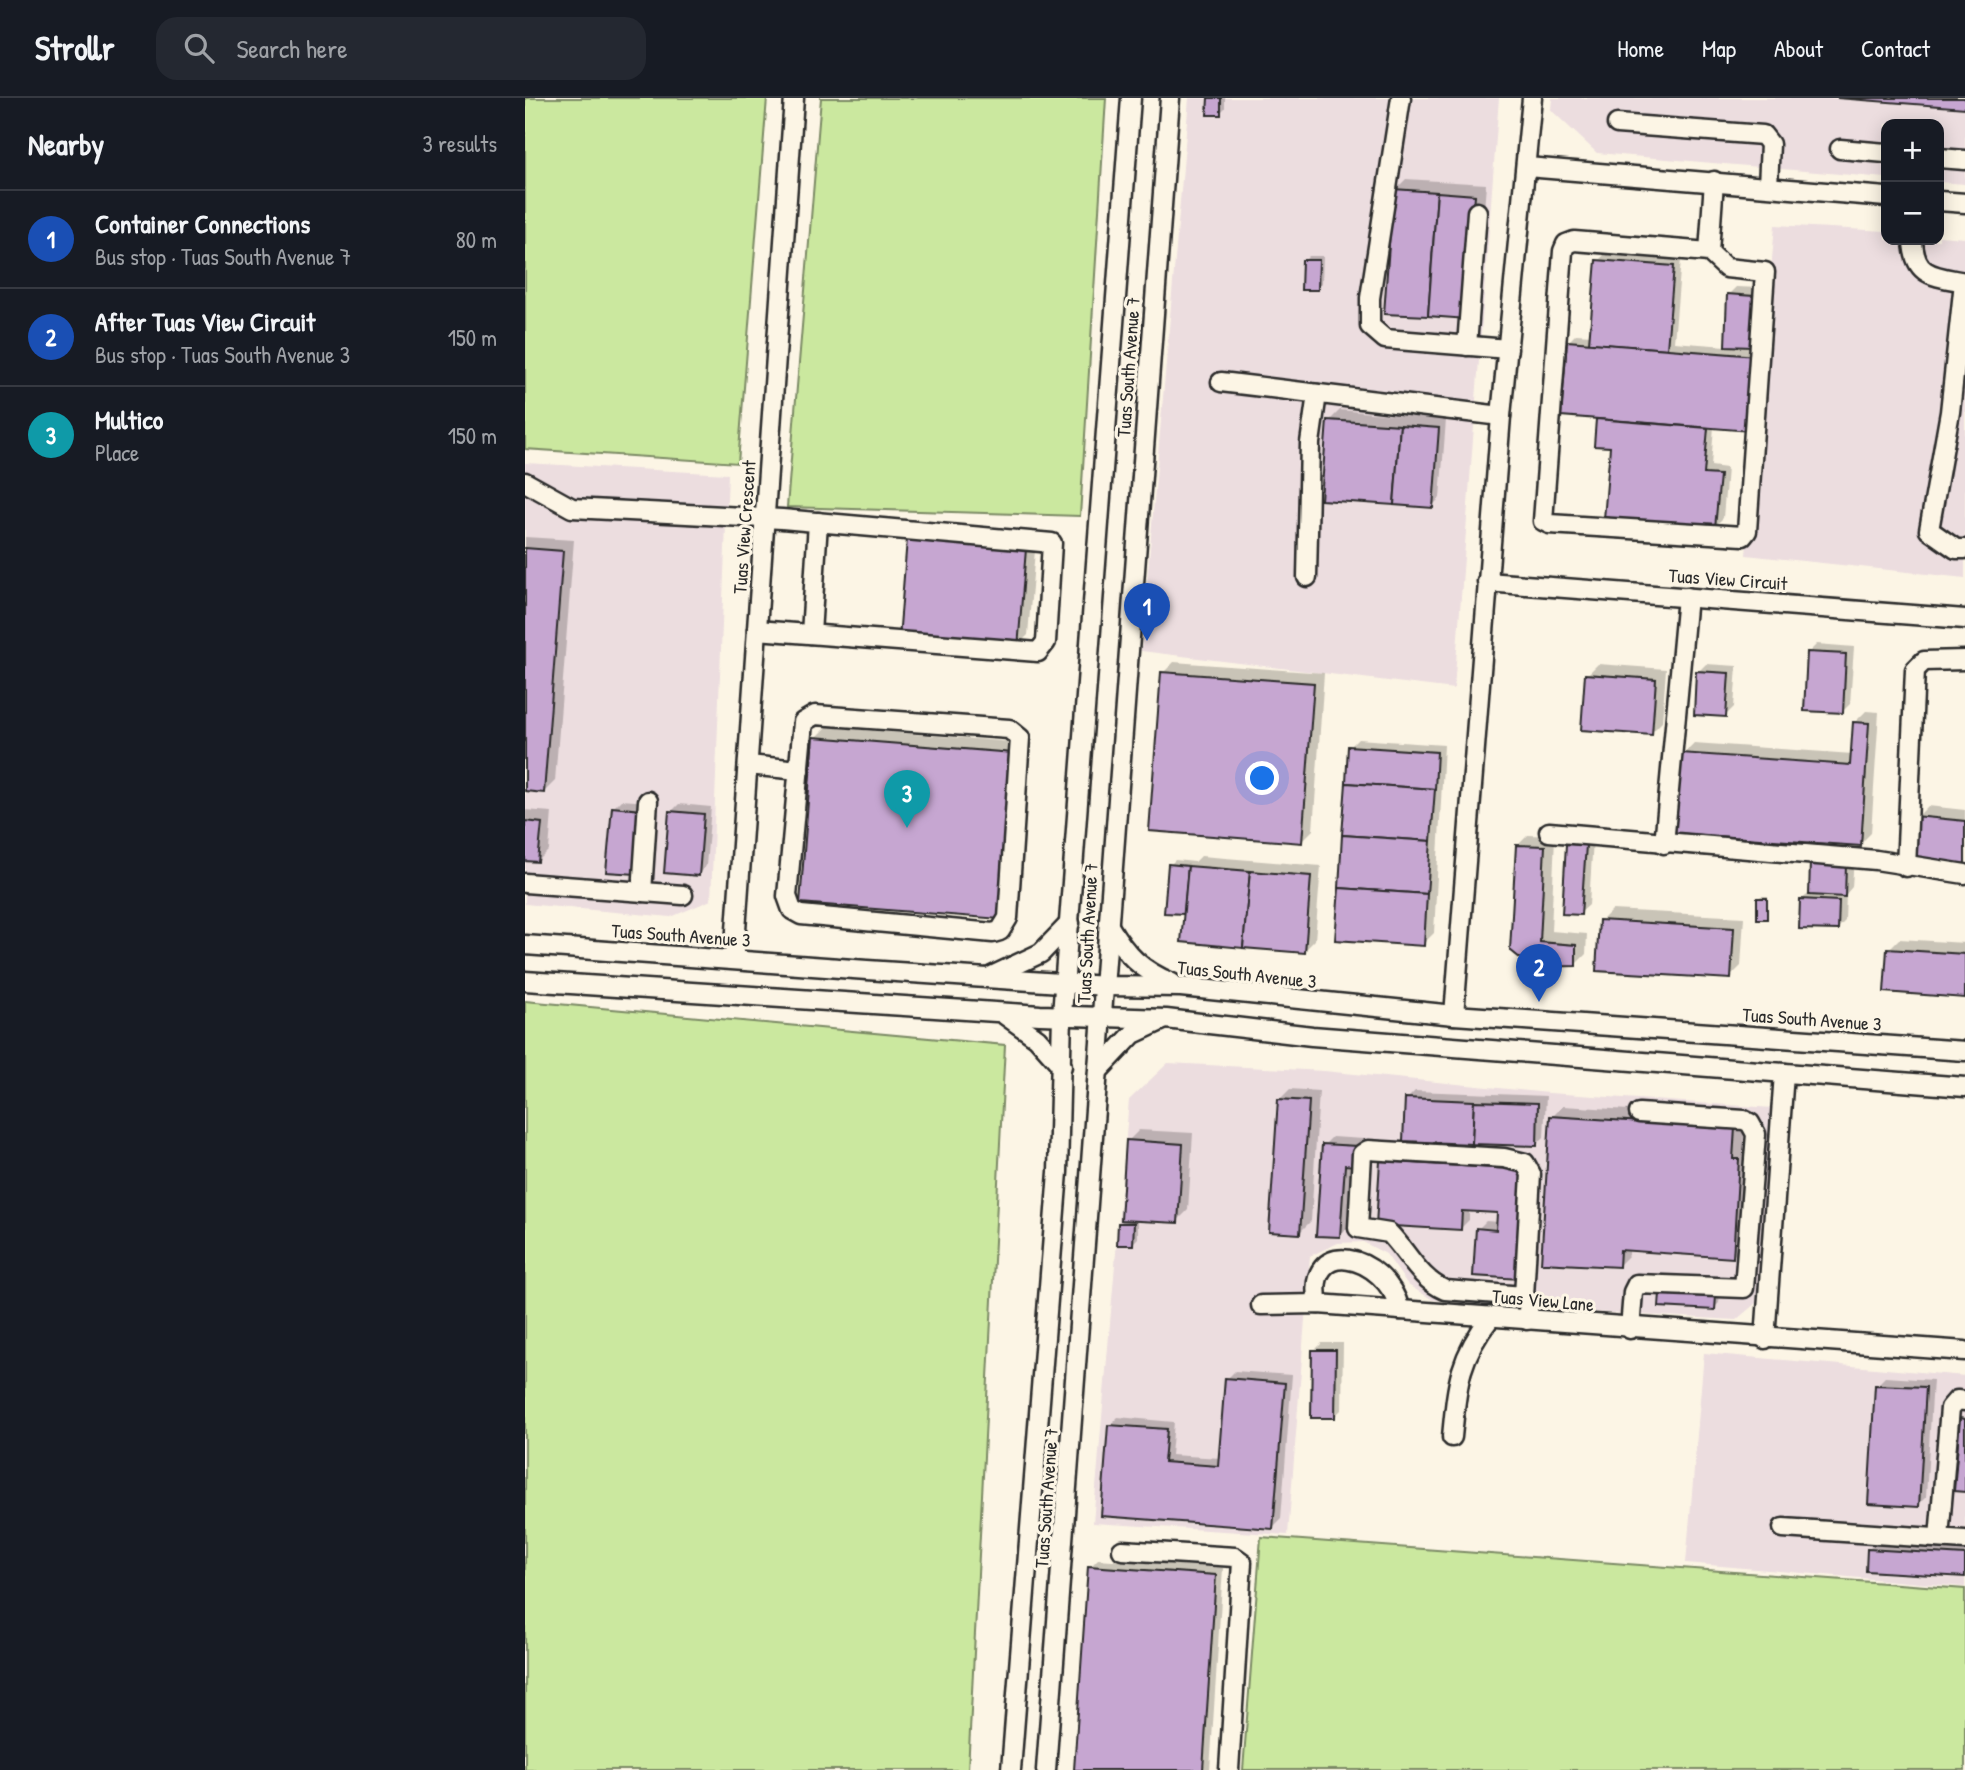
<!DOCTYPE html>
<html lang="en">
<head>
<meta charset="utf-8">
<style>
	body { margin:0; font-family:"Patrick Hand",sans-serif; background:#242831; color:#f1f3f6 }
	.controls { position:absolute; right:21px; top:21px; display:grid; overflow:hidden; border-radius:14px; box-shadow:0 4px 18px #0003 }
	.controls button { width:63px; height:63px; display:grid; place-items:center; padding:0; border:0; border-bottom:2px solid #363941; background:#171b24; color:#f1f3f6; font:35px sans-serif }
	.you { position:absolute; left:738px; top:681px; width:24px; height:24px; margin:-18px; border:5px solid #fff; border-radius:50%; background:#1a73e8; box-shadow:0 0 0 10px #1a73e833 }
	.badge { display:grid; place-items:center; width:46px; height:46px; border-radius:50%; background:#1f6fb2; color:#fff; font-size:23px; font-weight:700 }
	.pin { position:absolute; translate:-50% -58px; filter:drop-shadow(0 2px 4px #0008) }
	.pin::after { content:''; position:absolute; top:37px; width:24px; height:21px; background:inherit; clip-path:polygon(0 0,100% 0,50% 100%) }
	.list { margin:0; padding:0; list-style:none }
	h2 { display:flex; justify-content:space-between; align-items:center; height:91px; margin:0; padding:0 28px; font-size:30px }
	h2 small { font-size:23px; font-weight:400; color:#9ea1a6 }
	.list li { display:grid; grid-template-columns:46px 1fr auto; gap:21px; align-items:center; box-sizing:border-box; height:98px; padding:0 28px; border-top:2px solid #363941 }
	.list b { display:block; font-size:26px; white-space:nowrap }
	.list p { margin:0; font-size:23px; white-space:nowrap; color:#9ea1a6 }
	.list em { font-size:23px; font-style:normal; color:#9ea1a6 }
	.icon { flex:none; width:38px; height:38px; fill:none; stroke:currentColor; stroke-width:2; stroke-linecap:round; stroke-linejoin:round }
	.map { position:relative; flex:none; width:1440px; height:1672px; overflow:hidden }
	header { display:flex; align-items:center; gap:42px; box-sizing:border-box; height:98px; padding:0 35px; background:#171b24; border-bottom:2px solid #363941 }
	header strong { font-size:33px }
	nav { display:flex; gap:38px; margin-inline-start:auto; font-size:24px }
	.search { width:490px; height:63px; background:#242831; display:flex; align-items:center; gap:18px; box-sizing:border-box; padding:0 24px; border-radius:21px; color:#9ea1a6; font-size:26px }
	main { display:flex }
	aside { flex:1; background:#171b24 }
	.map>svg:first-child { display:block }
	.built { fill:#ecdddf }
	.green { fill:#cbe89f; stroke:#7b8a65; stroke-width:2 }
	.shadow { fill:#0003 }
	.building { fill:#c6a6d1; stroke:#2b2b2b; stroke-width:2 }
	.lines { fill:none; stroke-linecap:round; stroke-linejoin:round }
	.minor-casing { stroke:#2b2b2b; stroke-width:23 }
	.minor { stroke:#fcf5e5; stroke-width:18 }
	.labels { text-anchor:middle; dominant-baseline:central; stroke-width:6; stroke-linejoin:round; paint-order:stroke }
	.street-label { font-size:19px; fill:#2b2b2b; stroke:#fcf5e5 }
</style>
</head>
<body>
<header>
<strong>Strollr</strong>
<div class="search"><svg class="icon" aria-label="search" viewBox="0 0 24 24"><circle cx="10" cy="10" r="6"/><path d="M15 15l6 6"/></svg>Search here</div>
<nav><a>Home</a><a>Map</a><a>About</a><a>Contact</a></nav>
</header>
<main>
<aside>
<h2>Nearby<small>3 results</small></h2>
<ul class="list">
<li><span class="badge" style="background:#1a4fb4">1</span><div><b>Container Connections</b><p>Bus stop · Tuas South Avenue 7</p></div><em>80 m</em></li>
<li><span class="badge" style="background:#1a4fb4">2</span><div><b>After Tuas View Circuit</b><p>Bus stop · Tuas South Avenue 3</p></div><em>150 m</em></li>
<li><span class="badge" style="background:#0f9aa8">3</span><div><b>Multico</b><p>Place</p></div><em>150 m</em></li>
</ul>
</aside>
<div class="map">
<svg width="1440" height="1672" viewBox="0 0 1440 1672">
	<rect width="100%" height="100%" fill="#fcf5e5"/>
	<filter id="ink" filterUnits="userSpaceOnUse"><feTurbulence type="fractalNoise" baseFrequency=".0143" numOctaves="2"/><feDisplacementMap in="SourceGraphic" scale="14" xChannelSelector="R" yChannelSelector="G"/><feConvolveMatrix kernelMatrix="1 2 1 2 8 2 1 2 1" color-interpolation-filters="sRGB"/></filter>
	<g filter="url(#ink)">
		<!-- built -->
		<g class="built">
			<path d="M 664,0 L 974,0 L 929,591 L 616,553 Z"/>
			<path d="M 1027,0 L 1440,0 L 1440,86 L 1414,84 L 1414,26 L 1361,26 L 1361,80 L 1072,55 L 1026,12 Z"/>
			<path d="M 1250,127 L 1361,133 L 1361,142 L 1414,142 L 1414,138 L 1440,140 L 1440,480 L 1221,457 Z"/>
			<path d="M 0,365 L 203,376 L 186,802 L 146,819 L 0,806 Z"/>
			<path d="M 643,965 L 799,973 L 1024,995 L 1248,1010 L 1231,1205 L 1211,1222 L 1010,1211 L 908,1202 L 883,1187 L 861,1156 L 838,1144 L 813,1145 L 785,1158 L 763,1437 L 568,1425 L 604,1002 Z"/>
			<path d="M 1179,1255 L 1440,1278 L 1440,1489 L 1161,1465 Z"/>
		</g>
		<!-- green -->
		<g class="green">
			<path d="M 0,0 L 242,0 L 213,365 L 0,351 Z"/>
			<path d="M 296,0 L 581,0 L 555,418 L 262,409 Z"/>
			<path d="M 0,903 L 480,947 L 443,1672 L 0,1672 Z"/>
			<path d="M 736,1439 L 1440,1491 L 1440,1672 L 718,1672 Z"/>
		</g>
		<!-- shadow -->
		<g class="shadow">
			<path d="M 685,0 L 700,0 L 700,10 L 695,15 Z"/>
			<path d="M 881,81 L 961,86 L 952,208 L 870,92 Z"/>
			<path d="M 1081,155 L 1156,161 L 1149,244 L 1201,248 L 1203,197 L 1211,189 L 1236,190 L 1234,239 L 1224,250 L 1238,251 L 1189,328 L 1186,368 L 1202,370 L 1198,420 L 1190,428 L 1087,348 L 1070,346 L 1072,319 L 1043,244 L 1051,236 L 1067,237 L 1073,163 Z"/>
			<path d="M 784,158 L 798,158 L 797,185 L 792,191 L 779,163 Z"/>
			<path d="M 815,312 L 921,322 L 915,400 L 907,408 L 804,323 Z"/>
			<path d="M 395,431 L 511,440 L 503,537 L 492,548 L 384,442 Z"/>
			<path d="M 0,439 L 49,442 L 30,683 L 19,694 L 0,692 Z"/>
			<path d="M 1292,546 L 1329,549 L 1325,606 L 1317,614 L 1284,554 Z"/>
			<path d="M 649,564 L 799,575 L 788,732 L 777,743 L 638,575 Z"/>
			<path d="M 1073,566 L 1141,571 L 1137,624 L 1126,635 L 1062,577 Z"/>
			<path d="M 1181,566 L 1212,568 L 1209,609 L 1201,617 L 1173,574 Z"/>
			<path d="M 1341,613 L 1354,614 L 1346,735 L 1335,746 L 1158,656 L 1169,645 L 1328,656 L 1330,624 Z"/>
			<path d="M 301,629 L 499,645 L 485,808 L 290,640 Z"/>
			<path d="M 833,641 L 919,647 L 909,835 L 898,846 L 825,649 Z"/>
			<path d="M 96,702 L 124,704 L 118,767 L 88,710 Z"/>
			<path d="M 154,706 L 186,709 L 181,768 L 173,776 L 146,714 Z"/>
			<path d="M 1403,708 L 1440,712 L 1440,764 L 1392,719 Z"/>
			<path d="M 0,712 L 27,714 L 24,752 L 13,763 L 0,762 Z"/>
			<path d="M 1003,737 L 1030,738 L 1026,833 L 1062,836 L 1061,856 L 1050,867 L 1006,867 L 992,748 Z"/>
			<path d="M 1051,739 L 1068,740 L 1064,807 L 1055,815 L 1043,747 Z"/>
			<path d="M 676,758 L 796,768 L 790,842 L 779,853 L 661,812 L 645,767 L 650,762 L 670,764 Z"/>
			<path d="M 1329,759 L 1327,789 L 1321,796 L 1320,823 L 1312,831 L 1276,802 Z"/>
			<path d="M 1236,798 L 1243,798 L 1241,819 L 1234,800 Z"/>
			<path d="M 1087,812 L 1219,819 L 1216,868 L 1205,879 L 1076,823 Z"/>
			<path d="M 1374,841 L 1440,845 L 1440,898 L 1363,852 Z"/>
			<path d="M 765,991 L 794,993 L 786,1123 L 775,1134 L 754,1002 Z"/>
			<path d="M 890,993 L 1021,998 L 1019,1039 L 1011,1047 L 882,1001 Z"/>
			<path d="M 1038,1008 L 1220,1019 L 1218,1051 L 1225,1051 L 1219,1147 L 1208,1158 L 1104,1151 L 1104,1157 L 1093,1168 L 1027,1019 Z"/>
			<path d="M 614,1032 L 668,1035 L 663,1112 L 652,1123 L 613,1121 L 613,1140 L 608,1145 L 594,1126 L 600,1120 L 603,1043 Z"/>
			<path d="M 807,1039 L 839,1041 L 838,1058 L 827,1066 L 822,1130 L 814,1138 L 799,1047 Z"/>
			<path d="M 864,1055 L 1009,1064 L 1002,1171 L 953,1131 L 961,1123 L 973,1124 L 974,1114 L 944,1112 L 944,1122 L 936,1130 L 856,1064 Z"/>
			<path d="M 1142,1191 L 1195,1194 L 1194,1205 L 1189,1210 Z"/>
			<path d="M 797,1245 L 818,1245 L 817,1311 L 809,1319 L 789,1253 Z"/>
			<path d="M 710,1273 L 767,1277 L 756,1421 L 748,1429 L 578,1417 L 585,1327 L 593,1319 L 649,1324 L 646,1357 L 696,1360 L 702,1281 Z"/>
			<path d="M 1360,1279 L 1408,1282 L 1401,1399 L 1393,1407 L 1352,1287 Z"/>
			<path d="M 1352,1443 L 1440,1449 L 1440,1477 L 1344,1451 Z"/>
			<path d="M 573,1461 L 698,1470 L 685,1672 L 551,1672 L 565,1469 Z"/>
		</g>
		<!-- building -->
		<g class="building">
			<path d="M 683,0 L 696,0 L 696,17 L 682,17 Z"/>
			<path d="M 1312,0 L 1440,0 L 1440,10 Z"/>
			<path d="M 868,91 L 912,94 L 903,218 L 859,216 Z"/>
			<path d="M 912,94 L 950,97 L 942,221 L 903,218 Z"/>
			<path d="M 777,162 L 794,162 L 793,192 L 776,192 Z"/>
			<path d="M 1071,162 L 1149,168 L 1142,251 L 1064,245 Z"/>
			<path d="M 1202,196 L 1229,198 L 1227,249 L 1200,248 Z"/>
			<path d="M 1042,243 L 1231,258 L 1225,333 L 1036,318 Z"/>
			<path d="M 1071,321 L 1183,330 L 1179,376 L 1195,377 L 1190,430 L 1079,421 L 1085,349 L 1069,348 Z"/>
			<path d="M 802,322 L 875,327 L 869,407 L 796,402 Z"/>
			<path d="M 875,327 L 914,330 L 908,410 L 869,407 Z"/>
			<path d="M 382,441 L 501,451 L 493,550 L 374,541 Z"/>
			<path d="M 0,450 L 38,453 L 19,695 L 0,693 Z"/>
			<path d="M 1282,554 L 1321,556 L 1318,615 L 1279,613 Z"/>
			<path d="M 1171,573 L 1204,575 L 1201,619 L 1169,617 Z"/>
			<path d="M 636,574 L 789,585 L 777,745 L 624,733 Z"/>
			<path d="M 1060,576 L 1131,581 L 1127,637 L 1056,632 Z"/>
			<path d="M 1328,624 L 1344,625 L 1336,748 L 1150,735 L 1156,655 L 1325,667 Z"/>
			<path d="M 288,639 L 488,655 L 475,821 L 275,805 Z"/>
			<path d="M 823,648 L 912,654 L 910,691 L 821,685 Z"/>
			<path d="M 821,685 L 910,691 L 906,743 L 817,737 Z"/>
			<path d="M 87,709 L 116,712 L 111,776 L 81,774 Z"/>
			<path d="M 144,713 L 179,716 L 174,778 L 139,775 Z"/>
			<path d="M 1390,718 L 1440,723 L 1440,766 L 1386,761 Z"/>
			<path d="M 0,723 L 17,725 L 13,764 L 0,763 Z"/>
			<path d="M 817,737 L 906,743 L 902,796 L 814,790 Z"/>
			<path d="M 1041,746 L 1061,747 L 1056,817 L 1037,816 Z"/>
			<path d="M 991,747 L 1020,748 L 1015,844 L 1051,847 L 1051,868 L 1006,869 L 985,852 Z"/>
			<path d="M 1285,764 L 1321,766 L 1320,799 L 1284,797 Z"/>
			<path d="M 643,766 L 663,768 L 659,816 L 639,815 Z"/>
			<path d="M 663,768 L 725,773 L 718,850 L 656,844 Z"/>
			<path d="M 725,773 L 786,778 L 780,855 L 718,850 Z"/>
			<path d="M 814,790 L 902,796 L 899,848 L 810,842 Z"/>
			<rect x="1232" y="800" width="10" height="21"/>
			<path d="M 1275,801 L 1314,803 L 1313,832 L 1274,831 Z"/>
			<path d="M 1074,822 L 1209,830 L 1206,881 L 1071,873 Z"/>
			<path d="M 1362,851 L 1440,856 L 1440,900 L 1359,894 Z"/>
			<path d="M 880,1000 L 949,1003 L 947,1046 L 878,1043 Z"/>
			<path d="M 753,1001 L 784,1003 L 775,1136 L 744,1134 Z"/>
			<path d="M 949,1003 L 1013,1005 L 1012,1048 L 947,1046 Z"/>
			<path d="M 1025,1018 L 1210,1030 L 1208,1061 L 1214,1061 L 1208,1160 L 1095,1152 L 1094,1169 L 1016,1165 Z"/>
			<path d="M 601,1042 L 658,1046 L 653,1125 L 596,1122 Z"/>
			<path d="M 797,1046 L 832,1048 L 830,1068 L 820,1067 L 815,1139 L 791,1138 Z"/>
			<path d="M 855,1063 L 1001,1072 L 995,1181 L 948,1178 L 951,1130 L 971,1132 L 972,1115 L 937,1113 L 936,1132 L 851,1127 Z"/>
			<path d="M 593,1125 L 609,1125 L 608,1147 L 592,1147 Z"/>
			<path d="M 1135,1195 L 1191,1198 L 1190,1212 L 1134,1209 Z"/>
			<path d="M 787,1252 L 811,1252 L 810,1320 L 786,1320 Z"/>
			<path d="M 700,1280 L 760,1285 L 748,1431 L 576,1418 L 583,1327 L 642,1331 L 639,1364 L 693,1368 Z"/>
			<path d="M 1350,1287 L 1401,1289 L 1394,1409 L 1343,1406 Z"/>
			<path d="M 1435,1320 L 1440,1321 L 1440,1394 L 1429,1393 Z"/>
			<path d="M 1342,1451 L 1440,1457 L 1440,1479 L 1341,1473 Z"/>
			<path d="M 563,1468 L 691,1477 L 678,1672 L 549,1672 Z"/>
		</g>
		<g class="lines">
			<defs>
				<g id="minor">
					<path d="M 876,0 L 845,200 L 845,228 L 860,241 L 983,251"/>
					<path d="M 1092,26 L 1238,37 L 1245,46 L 1243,88"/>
					<path d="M 1315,51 L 1361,55"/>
					<path d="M 1414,60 L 1440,62"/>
					<path d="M 1002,69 L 1361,99"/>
					<path d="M 1414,103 L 1440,105"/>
					<path d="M 1388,142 C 1389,179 1409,178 1440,184"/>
					<path d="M 1049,143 L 1184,154 L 1201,170 L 1240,174 L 1222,433 L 1218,438 L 1024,426 L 1018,423 L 1038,153 L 1041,146 Z"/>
					<path d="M 1184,154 L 1189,83"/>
					<path d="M 1439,184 L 1425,314 L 1404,432 L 1431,451 L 1440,451"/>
					<path d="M 942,248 L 952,114"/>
					<path d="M 696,284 L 976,318"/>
					<path d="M 0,384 L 47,410 L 257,421 L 527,445 L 521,544 L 513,554 L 232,532"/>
					<path d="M 782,479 L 785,345 L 792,296"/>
					<path d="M 962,484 L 1440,521"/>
					<path d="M 286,536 L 293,424"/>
					<path d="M 290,617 L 484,631 L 495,640 L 483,820 L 475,833 L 468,835 L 276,817 L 267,812 L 262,798 L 278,624 Z"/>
					<path d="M 223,667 L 274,672"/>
					<path d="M 1024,734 L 1351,762 L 1440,776"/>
					<path d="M 1139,746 L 1162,499"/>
					<path d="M 1381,769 L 1390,572 L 1399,563 L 1440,562"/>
					<path d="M 0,785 L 158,797"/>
					<path d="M 117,794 L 123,703"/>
					<path d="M 584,828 C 601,857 616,872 647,885"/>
					<path d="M 0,847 L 342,872 L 581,888 L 656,889 L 929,917 L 1440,953"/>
					<path d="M 209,861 L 269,0"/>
					<path d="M 467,878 L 516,855 L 545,825"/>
					<path d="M 0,883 L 515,917 L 641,921 L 787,938 L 1440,989"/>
					<path d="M 477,915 L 512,940 L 537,968"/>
					<path d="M 929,917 L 976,318 L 1007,0"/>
					<path d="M 575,971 L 608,936 L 638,922"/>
					<path d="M 999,1198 L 1006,1076 L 1000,1065 L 979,1060 L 859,1053 L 843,1052 L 837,1056 L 833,1130 L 864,1135 C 883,1154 894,1181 920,1192 L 999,1198 L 1004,1204 L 1002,1222"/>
					<path d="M 793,1206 C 779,1138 860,1154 875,1212"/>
					<path d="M 736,1207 L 793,1206 L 1440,1253"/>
					<path d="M 1105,1231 L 1108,1194 L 1112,1186 L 1219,1190 L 1231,1036 L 1225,1025 L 1219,1022 L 1114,1015"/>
					<path d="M 1240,1241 L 1259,975"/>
					<path d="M 927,1339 C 932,1288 933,1261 966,1219"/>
					<path d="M 1258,1430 L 1440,1442"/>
					<path d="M 1414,1440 L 1425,1310 L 1432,1302 L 1440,1303"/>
					<path d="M 597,1452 L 710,1459 L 717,1464 L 704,1672"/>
					<path d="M 486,1672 L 533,1074 L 537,917 L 606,0"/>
					<path d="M 521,1672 L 645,0"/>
				</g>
			</defs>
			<!-- minor casing -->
			<use href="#minor" class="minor-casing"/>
			<!-- minor -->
			<use href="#minor" class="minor"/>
		</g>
	</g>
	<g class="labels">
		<!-- street labels -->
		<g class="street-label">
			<text transform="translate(603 269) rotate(-86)">Tuas South Avenue 7</text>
			<text transform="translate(219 429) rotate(-86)">Tuas View Crescent</text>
			<text transform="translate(1203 481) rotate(4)">Tuas View Circuit</text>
			<text transform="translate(562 835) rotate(-87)">Tuas South Avenue 7</text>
			<text transform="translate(156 837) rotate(4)">Tuas South Avenue 3</text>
			<text transform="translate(722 876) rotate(6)">Tuas South Avenue 3</text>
			<text transform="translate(1287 921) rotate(4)">Tuas South Avenue 3</text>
			<text transform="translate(1018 1202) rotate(5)">Tuas View Lane</text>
			<text transform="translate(521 1400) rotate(-86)">Tuas South Avenue 7</text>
		</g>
	</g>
</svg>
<div class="controls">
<button>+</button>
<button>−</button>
</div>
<div class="you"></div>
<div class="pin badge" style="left:622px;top:543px;background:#1a4fb4">1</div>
<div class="pin badge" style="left:1014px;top:904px;background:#1a4fb4">2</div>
<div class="pin badge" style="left:382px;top:730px;background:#0f9aa8">3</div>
</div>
</main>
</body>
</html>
